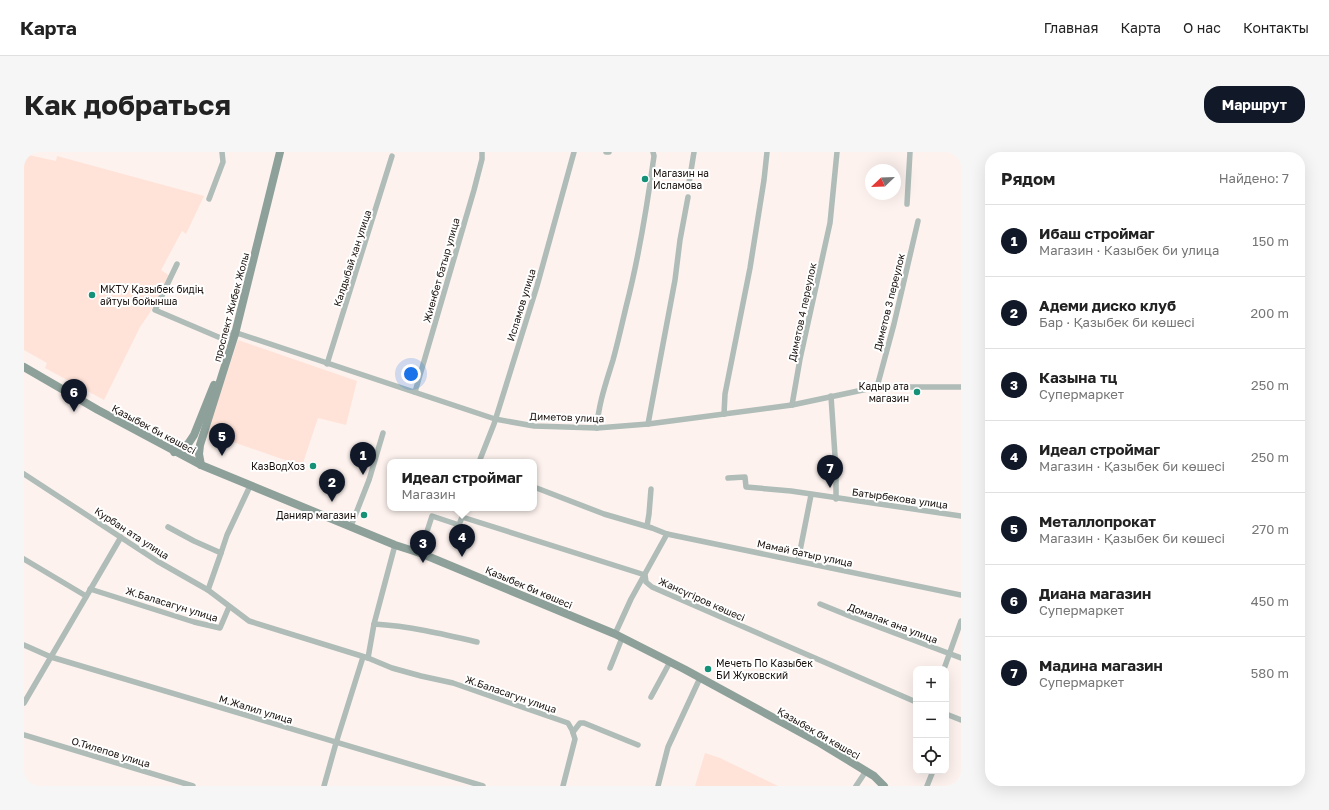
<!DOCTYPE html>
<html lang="ru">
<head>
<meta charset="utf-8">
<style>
	body { margin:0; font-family:"Golos Text",sans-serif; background:#f6f6f6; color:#222 }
	.controls { position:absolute; right:12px; bottom:12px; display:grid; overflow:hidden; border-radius:8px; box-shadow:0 4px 16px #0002 }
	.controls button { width:36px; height:36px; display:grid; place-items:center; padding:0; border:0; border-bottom:1px solid #e0e0e0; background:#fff; color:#222; font:20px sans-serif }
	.compass { position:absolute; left:841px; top:12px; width:36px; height:36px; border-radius:50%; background:#fff; box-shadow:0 4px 16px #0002; rotate:247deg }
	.you { position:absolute; left:387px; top:222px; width:14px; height:14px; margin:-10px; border:3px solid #fff; border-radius:50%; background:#1a73e8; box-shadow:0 0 0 6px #1a73e833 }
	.badge { display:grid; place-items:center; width:26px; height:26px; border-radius:50%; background:#111827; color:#fff; font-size:13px; font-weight:700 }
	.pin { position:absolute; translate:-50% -33px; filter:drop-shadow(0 1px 2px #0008) }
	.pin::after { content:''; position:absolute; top:21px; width:14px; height:12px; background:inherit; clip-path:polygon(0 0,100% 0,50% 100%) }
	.popup { position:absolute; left:363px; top:307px; width:150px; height:52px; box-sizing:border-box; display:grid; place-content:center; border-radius:8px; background:#fff; filter:drop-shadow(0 1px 3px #0005); font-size:13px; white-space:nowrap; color:#767676 }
	.popup b { font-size:15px; color:#222 }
	.popup::after { content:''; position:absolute; left:50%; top:100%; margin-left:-8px; border:8px solid transparent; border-top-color:#fff }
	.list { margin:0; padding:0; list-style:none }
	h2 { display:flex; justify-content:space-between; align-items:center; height:52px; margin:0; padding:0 16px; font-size:17px }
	h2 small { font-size:13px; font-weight:400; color:#767676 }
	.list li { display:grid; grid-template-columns:26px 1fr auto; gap:12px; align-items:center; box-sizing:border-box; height:72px; padding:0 16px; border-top:1px solid #e0e0e0 }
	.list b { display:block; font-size:15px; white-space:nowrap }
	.list p { margin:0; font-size:13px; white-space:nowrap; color:#767676 }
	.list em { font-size:13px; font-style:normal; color:#767676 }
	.icon { flex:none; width:22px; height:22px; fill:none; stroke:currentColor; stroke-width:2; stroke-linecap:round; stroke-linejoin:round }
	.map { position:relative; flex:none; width:937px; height:634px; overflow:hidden; border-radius:16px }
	header { display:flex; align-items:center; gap:24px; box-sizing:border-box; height:56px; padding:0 20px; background:#fff; border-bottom:1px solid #e0e0e0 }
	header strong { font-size:19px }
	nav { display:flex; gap:22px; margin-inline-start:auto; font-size:14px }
	.intro { display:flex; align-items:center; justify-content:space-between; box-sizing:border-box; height:96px; padding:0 24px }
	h1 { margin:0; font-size:28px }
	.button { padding:10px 18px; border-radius:16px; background:#111827; color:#fff; font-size:14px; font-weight:700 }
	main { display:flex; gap:24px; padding:0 24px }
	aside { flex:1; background:#fff; border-radius:16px; box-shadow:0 4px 16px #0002 }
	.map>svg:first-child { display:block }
	.built { fill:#ffe3d8 }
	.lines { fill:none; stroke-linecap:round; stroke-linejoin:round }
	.street { stroke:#afbcb8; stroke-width:5.5 }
	.secondary { stroke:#8ea09a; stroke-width:8 }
	.poi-dot { fill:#149177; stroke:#fff; stroke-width:1.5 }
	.labels { text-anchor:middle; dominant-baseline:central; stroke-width:4; stroke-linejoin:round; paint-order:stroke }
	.poi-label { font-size:10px; fill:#170f0b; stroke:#fff; text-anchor:start }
	.street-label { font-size:10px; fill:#170f0b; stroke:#fff }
</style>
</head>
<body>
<header>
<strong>Карта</strong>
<nav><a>Главная</a><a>Карта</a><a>О нас</a><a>Контакты</a></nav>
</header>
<div class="intro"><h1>Как добраться</h1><a class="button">Маршрут</a></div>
<main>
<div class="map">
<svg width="937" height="634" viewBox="0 0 937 634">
	<rect width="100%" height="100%" fill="#fdf2ee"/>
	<!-- built -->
	<g class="built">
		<path d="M 0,2 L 32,9 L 33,4 L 180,44 L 162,82 L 158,79 L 137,118 L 146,124 L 125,162 L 116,175 L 80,248 L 21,216 L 23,211 L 0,198 Z"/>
		<path d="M 214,188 L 333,229 L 322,273 L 294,266 L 278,314 L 183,281 Z"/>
		<path d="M 681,601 L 696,606 L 754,634 L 671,634 Z"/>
	</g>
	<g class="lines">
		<!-- street -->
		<g class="street">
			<path d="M 582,0 L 585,0"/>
			<path d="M 665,31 L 670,0"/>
			<path d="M 185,47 L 199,10 L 198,0"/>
			<path d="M 883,52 L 886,0"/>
			<path d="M 153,112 L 131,158 L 199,187 L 207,181 L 216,182 L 471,267 L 510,274 L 573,276 L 624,272 L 768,253 L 853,235 L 937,235"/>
			<path d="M 303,212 L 368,4"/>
			<path d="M 853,235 L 870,172 L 894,69"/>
			<path d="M 391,240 L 450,38 L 458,7 L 458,0"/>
			<path d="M 807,244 L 812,319 L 812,347"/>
			<path d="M 768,253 L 776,207 L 806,71 L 813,0"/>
			<path d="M 700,262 L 701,242 L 726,116 L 740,28 L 743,0"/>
			<path d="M 624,272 L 651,128 L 656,88 L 664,45"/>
			<path d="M 573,276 C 574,253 582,231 589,208 C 594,190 598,172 602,155 C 615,105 623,55 630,4 L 629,0"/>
			<path d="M 455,310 L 470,272 L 513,134 L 550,0"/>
			<path d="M 0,322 L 133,409 L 184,438 L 225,469 L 344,506 L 368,516 L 397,524 L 429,531 L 544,571 L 548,578 L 551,587 L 539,634"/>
			<path d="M 704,326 L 721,325 L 722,335 L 767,339 L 937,364"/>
			<path d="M 510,335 L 580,362 L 628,376 L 643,382 L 937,443"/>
			<path d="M 438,365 L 440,356"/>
			<path d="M 327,374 L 345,328 L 359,281"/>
			<path d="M 623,374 L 625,362 L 627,337"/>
			<path d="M 144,375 L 170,389 L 197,401 L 203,383 L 226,334"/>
			<path d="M 396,401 L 408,364 L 435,373 L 438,365 L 621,423 L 622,430 L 628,435 L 892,550"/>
			<path d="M 0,407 L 62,444"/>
			<path d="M 774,409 L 787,343"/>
			<path d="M 66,437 L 170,470 L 196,476 L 205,455"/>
			<path d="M 184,438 L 197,401"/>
			<path d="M 796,452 L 828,465 L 937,506"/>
			<path d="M 350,472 L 371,393"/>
			<path d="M 591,482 L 607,447 L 643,382"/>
			<path d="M 0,493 L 27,505 L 459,634"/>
			<path d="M 344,506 L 350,472 C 385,474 419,482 453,490"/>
			<path d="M 586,516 L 598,486"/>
			<path d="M 920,517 L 937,469"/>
			<path d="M 627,545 L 646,510"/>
			<path d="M 0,551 L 97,385"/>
			<path d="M 922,562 L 937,568"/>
			<path d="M 549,580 L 556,571 L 560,571 L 614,593"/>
			<path d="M 0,583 L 169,634"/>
			<path d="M 300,634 L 312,591 L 339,505"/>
			<path d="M 634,634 L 644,595 L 676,526"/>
			<path d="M 832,634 L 842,619"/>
			<path d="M 903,634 L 909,619"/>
		</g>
		<!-- secondary -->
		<g class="secondary">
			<path d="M 0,215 L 74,258 L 177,313 L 371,393 L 396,401 L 591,482 L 660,517 L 796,591 L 850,624 L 860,634"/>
			<path d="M 150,300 L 164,292 L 170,283 L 190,233"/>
			<path d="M 177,313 L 175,302 L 176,293 L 211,182 L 256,0"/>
		</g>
	</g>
	<!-- markers -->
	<g class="poi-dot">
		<circle cx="621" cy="27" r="4"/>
		<circle cx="68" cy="143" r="4"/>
		<circle cx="893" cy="240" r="4"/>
		<circle cx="289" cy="314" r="4"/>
		<circle cx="340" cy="363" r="4"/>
		<circle cx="684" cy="517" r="4"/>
	</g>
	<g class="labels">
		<!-- poi labels -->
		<g class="poi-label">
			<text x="629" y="21">Магазин на<tspan x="629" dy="12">Исламова</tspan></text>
			<text x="76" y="137">МКТУ Қазыбек бидің<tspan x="76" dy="12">айтуы бойынша</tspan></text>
			<text x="885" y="234" text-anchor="end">Кадыр ата<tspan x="885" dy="12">магазин</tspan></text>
			<text x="281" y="314" text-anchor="end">КазВодХоз</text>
			<text x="332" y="363" text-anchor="end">Данияр магазин</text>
			<text x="692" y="511">Мечеть По Казыбек<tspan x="692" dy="12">БИ Жуковский</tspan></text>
		</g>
		<!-- street labels -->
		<g class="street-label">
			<text transform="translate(328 106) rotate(-72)">Калдыбай хан улица</text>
			<text transform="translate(417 118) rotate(-74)">Жиенбет батыр улица</text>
			<text transform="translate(865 150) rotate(-76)">Диметов 3 переулок</text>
			<text transform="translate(497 153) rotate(-73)">Исламов улица</text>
			<text transform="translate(207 155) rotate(-75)">проспект Жибек Жолы</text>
			<text transform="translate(778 160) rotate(-78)">Диметов 4 переулок</text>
			<text transform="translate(543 265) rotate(2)">Диметов улица</text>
			<text transform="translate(130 277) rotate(28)">Қазыбек би көшесі</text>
			<text transform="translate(876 346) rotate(8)">Батырбекова улица</text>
			<text transform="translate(108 381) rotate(33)">Курбан ата улица</text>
			<text transform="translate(781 401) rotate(12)">Мамай батыр улица</text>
			<text transform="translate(505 435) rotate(23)">Қазыбек би көшесі</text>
			<text transform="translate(678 447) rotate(24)">Жансүгіров көшесі</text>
			<text transform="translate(148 452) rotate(17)">Ж.Баласагун улица</text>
			<text transform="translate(869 471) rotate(21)">Домалак ана улица</text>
			<text transform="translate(487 542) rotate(19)">Ж.Баласагун улица</text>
			<text transform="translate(232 557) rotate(17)">М.Жалил улица</text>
			<text transform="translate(795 581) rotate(30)">Қазыбек би көшесі</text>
			<text transform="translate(87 600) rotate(17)">О.Тилепов улица</text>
		</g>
	</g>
</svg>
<div class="controls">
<button>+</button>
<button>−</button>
<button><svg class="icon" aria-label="locate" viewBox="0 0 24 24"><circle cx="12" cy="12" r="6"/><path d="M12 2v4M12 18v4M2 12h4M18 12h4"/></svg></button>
</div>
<svg class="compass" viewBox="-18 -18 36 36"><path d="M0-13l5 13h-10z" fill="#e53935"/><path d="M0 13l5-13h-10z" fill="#767676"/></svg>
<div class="you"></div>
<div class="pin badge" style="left:339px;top:323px">1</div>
<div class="pin badge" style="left:308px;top:350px">2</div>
<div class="pin badge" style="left:399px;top:411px">3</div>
<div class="pin badge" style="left:438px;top:405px">4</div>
<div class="popup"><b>Идеал строймаг</b>Магазин</div>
<div class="pin badge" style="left:198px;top:304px">5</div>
<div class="pin badge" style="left:50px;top:260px">6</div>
<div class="pin badge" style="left:806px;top:336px">7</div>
</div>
<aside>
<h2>Рядом<small>Найдено: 7</small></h2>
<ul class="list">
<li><span class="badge">1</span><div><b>Ибаш строймаг</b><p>Магазин · Казыбек би улица</p></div><em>150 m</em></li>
<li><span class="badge">2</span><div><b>Адеми диско клуб</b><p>Бар · Қазыбек би көшесі</p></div><em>200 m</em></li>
<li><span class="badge">3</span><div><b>Казына тц</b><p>Супермаркет</p></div><em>250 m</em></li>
<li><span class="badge">4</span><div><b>Идеал строймаг</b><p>Магазин · Қазыбек би көшесі</p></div><em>250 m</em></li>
<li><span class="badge">5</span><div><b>Металлопрокат</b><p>Магазин · Қазыбек би көшесі</p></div><em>270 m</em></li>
<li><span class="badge">6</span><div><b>Диана магазин</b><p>Супермаркет</p></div><em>450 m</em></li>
<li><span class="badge">7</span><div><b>Мадина магазин</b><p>Супермаркет</p></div><em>580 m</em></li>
</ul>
</aside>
</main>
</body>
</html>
